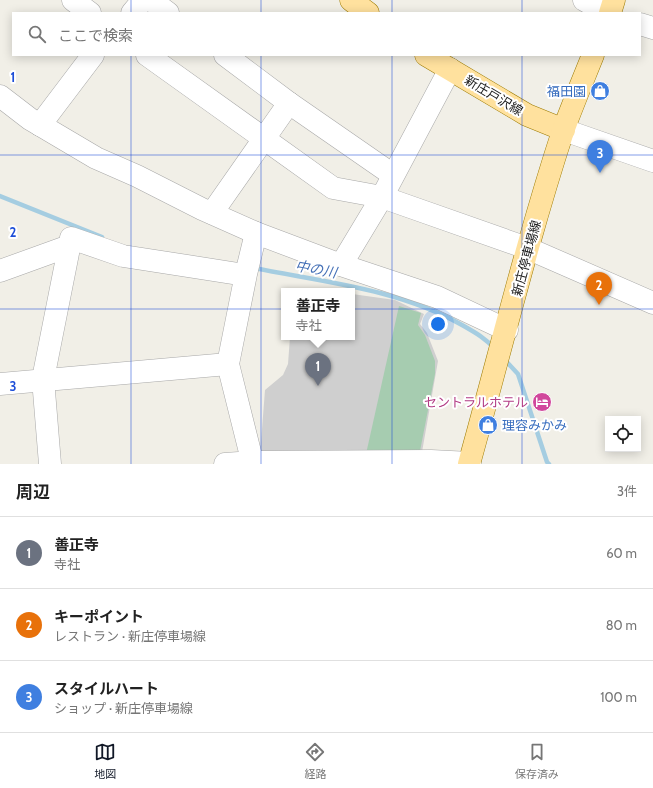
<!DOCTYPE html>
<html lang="ja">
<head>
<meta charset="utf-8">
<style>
	body { margin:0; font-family:Cabin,"Noto Sans JP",sans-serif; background:#f6f6f6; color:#222 }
	.controls { position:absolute; right:12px; bottom:12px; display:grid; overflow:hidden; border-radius:0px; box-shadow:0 2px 10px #0003 }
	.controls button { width:36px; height:36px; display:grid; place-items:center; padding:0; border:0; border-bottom:1px solid #e0e0e0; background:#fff; color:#222; font:20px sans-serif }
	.you { position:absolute; left:438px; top:324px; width:14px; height:14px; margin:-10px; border:3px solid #fff; border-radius:50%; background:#1a73e8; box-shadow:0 0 0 6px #1a73e833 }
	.badge { display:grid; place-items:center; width:26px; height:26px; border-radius:50%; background:#111827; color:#fff; font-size:13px; font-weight:700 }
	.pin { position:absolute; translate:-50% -33px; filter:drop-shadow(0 1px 2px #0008) }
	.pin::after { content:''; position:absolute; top:21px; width:14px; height:12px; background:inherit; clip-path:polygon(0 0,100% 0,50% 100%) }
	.popup { position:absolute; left:281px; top:288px; width:74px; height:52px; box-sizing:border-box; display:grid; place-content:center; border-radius:0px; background:#fff; filter:drop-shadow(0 1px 3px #0005); font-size:13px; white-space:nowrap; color:#767676 }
	.popup b { font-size:15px; color:#222 }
	.popup::after { content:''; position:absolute; left:50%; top:100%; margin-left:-8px; border:8px solid transparent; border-top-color:#fff }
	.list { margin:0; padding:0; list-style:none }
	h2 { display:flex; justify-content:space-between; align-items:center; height:52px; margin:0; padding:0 16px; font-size:17px }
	h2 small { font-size:13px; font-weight:400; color:#767676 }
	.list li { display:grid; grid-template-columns:26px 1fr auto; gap:12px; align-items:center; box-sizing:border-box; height:72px; padding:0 16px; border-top:1px solid #e0e0e0 }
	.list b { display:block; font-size:15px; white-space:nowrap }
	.list p { margin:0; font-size:13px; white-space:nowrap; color:#767676 }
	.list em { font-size:13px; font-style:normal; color:#767676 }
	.icon { flex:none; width:22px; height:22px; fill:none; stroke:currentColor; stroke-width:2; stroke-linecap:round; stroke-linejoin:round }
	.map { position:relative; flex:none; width:653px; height:464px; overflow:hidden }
	.search { position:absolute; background:#fff; box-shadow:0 2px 10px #0003; left:12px; right:12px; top:12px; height:44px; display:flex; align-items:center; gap:10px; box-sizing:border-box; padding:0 14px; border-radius:0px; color:#767676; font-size:15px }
	.sheet { height:268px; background:#fff }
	nav { display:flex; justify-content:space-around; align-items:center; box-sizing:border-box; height:56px; border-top:1px solid #e0e0e0; background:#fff; font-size:11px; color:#767676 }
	nav a { display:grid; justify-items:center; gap:2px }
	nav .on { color:#111827 }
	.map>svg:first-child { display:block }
	.religious { fill:#cfcfcf }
	.cemetery { fill:#a6ccb0 }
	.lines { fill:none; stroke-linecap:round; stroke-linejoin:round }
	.stream { stroke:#a5cde1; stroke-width:4.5 }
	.minor-casing { stroke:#a8a8a8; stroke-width:23 }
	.major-casing { stroke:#9d7b00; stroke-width:23 }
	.minor { stroke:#fff; stroke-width:22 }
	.major { stroke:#ffe19e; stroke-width:22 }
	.grid { fill:none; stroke:#1d4ed8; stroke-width:1; stroke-opacity:0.55 }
	.labels { text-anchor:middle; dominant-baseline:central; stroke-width:4; stroke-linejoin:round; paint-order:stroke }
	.shop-label { font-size:13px; fill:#366cbe; stroke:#fff; text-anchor:end }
	.street-label { font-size:13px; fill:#212121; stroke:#fff }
	.hotel-label { font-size:13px; fill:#b23c85; stroke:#fff; text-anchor:end }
	.water-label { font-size:14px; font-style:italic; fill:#4671b7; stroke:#fff }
	.grid-label { font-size:13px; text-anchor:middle; font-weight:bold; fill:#1d4ed8; stroke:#fff; stroke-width:4; stroke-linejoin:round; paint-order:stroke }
</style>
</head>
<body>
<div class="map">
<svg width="653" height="464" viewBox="0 0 653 464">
	<rect width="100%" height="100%" fill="#f1efe7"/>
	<!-- religious -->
	<path class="religious" d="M 352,294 L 395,300 L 424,314 L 420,324 L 427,333 L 438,361 L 422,452 L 260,455 L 265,390 L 283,375 L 288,364 L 290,337 L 352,337 Z"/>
	<!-- cemetery -->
	<path class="cemetery" d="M 399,306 L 421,313 L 418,325 L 425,335 L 435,361 L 435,374 L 420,451 L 366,454 Z"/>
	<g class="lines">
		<!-- stream -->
		<g class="stream">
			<path d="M 0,196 L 102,237"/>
			<path d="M 254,268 C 324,282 399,289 462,325 C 474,332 484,337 494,348"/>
			<path d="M 504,359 L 518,374 L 547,462 L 549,464"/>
		</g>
		<defs>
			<g id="minor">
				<path d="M 73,0 L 90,13"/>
				<path d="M 151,0 L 168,13"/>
				<path d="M 584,0 L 607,13"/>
				<path d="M 132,13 L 143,0"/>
				<path d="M 640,24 L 653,28"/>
				<path d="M 147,55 L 333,188 L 382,197 L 527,248 L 653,303"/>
				<path d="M 225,55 L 289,103 L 393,175"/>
				<path d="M 0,96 L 30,119 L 96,158 L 137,176 L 202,209 L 256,233 L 341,265 L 437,297 L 507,330"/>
				<path d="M 40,125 L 93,55"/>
				<path d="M 564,130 L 653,161"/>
				<path d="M 212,213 L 289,103"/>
				<path d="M 341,265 L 382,197 L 450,69"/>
				<path d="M 0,271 L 69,246"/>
				<path d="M 0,384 L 228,364"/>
				<path d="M 50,464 L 43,379 L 71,238 L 123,256 L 245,275"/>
				<path d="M 225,464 L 253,462 L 431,461 L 470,463"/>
				<path d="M 253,464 L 228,364 L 246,274 L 256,233"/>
			</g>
			<g id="major">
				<path d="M 351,0 L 368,13"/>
				<path d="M 610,13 L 614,0"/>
				<path d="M 426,55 L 527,115 L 564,130"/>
				<path d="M 469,464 C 500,353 527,241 563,131 C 572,106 583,80 593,55"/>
			</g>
		</defs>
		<!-- minor casing -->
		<use href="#minor" class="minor-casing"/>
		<!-- major casing -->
		<use href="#major" class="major-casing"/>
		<!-- minor -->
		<use href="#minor" class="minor"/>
		<!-- major -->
		<use href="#major" class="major"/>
	</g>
	<!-- grid -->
	<path class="grid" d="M 131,0 L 131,13M 261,0 L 261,13M 392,0 L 392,13M 522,0 L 522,13M 131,55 L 131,464M 261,55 L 261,464M 392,55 L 392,464M 522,55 L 522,464M 0,155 L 653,155M 0,309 L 653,309"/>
	<!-- icons -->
	<defs>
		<symbol id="shop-disc" viewBox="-11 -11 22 22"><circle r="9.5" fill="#3f7fe0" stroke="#fff"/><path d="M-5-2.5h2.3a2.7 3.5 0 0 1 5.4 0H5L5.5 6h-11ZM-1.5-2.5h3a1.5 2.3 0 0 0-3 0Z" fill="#fff"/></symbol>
		<symbol id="hotel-disc" viewBox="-11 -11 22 22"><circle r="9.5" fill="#d1479c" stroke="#fff"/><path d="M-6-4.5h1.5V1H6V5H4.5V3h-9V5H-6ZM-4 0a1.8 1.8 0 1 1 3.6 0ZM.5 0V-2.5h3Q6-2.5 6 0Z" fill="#fff"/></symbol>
	</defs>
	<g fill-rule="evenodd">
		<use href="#shop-disc" x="589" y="80" width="22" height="22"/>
		<use href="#hotel-disc" x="531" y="391" width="22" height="22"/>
		<use href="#shop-disc" x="477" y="414" width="22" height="22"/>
	</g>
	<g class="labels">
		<!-- shop labels -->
		<g class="shop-label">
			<text x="586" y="91">福田園</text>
			<text x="502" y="425" text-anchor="start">理容みかみ</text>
		</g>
		<!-- street labels -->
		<g class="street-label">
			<text transform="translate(494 95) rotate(31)">新庄戸沢線</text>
			<text transform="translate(526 258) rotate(-75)">新庄停車場線</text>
		</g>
		<!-- hotel labels -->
		<g class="hotel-label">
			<text x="528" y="402">セントラルホテル</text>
		</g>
		<!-- water labels -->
		<g class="water-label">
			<text transform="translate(316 269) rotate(10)">中の川</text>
		</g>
	</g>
	<g class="grid-label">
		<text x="13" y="82">1</text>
		<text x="13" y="237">2</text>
		<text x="13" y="391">3</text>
	</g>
</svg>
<div class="controls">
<button><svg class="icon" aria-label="locate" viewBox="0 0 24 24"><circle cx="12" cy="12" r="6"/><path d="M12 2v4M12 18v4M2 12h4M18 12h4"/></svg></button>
</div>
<div class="you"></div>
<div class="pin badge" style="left:318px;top:386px;background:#6b7280">1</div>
<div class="popup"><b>善正寺</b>寺社</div>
<div class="pin badge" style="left:599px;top:305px;background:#e8710a">2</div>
<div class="pin badge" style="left:600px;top:173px;background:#3f7fe0">3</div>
<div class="search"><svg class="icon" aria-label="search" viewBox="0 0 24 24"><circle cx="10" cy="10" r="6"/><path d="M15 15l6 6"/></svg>ここで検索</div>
</div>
<section class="sheet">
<h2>周辺<small>3件</small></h2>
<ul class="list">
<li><span class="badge" style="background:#6b7280">1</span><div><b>善正寺</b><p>寺社</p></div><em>60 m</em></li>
<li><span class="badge" style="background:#e8710a">2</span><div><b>キーポイント</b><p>レストラン · 新庄停車場線</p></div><em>80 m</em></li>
<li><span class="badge" style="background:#3f7fe0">3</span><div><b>スタイルハート</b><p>ショップ · 新庄停車場線</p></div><em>100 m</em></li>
</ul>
</section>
<nav>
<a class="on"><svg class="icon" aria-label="map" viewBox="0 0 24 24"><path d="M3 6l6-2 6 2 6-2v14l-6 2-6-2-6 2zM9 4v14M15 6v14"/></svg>地図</a>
<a><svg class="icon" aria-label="directions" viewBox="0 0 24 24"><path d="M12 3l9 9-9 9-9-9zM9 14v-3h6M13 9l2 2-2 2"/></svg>経路</a>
<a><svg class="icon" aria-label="saved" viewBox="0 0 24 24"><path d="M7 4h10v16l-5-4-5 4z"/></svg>保存済み</a>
</nav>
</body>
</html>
